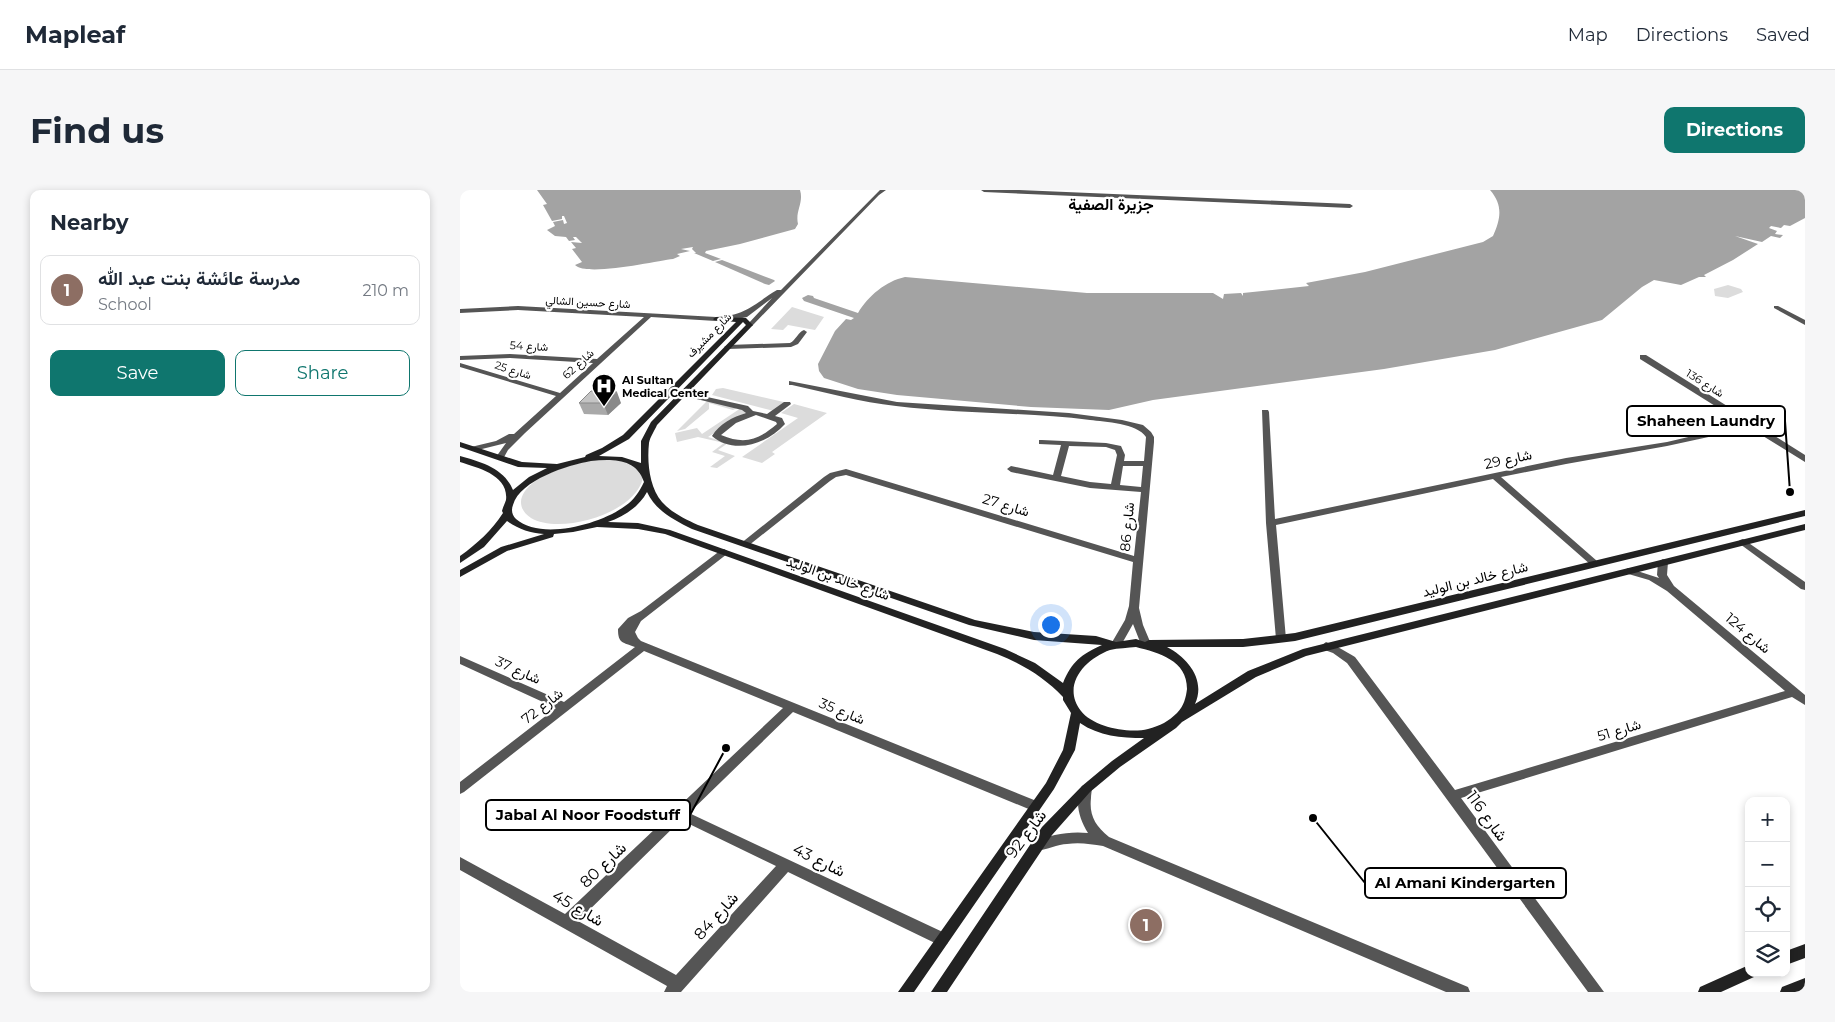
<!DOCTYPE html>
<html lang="en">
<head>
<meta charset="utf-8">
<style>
	body { margin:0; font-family:Montserrat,Vazirmatn,sans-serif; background:#f6f6f7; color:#1f2937 }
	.controls { position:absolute; right:15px; bottom:15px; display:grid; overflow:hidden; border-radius:10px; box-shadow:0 2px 8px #0003 }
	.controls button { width:45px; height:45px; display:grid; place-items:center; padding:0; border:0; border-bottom:1px solid #e0e1e3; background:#fff; color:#1f2937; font:25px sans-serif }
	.you { position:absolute; left:590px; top:434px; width:18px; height:18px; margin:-12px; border:4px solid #fff; border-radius:50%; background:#1a73e8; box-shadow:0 0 0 8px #1a73e833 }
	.badge { display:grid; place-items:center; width:32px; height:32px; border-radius:50%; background:#0f766e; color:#fff; font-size:16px; font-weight:700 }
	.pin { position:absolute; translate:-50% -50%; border:2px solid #fff; box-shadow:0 1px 5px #0006 }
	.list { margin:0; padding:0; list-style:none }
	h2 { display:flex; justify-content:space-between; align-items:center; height:65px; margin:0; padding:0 20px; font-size:21px }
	h2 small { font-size:16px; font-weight:400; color:#747a83 }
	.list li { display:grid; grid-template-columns:32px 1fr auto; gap:15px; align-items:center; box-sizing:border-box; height:70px; margin:0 10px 10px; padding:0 10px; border:1px solid #e0e1e3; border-radius:10px }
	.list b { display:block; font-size:19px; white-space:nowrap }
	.list p { margin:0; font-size:16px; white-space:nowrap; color:#747a83 }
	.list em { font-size:16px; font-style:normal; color:#747a83 }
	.actions { display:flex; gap:10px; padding:15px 20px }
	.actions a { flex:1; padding:11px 0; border:1px solid #0f766e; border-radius:10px; text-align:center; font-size:18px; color:#0f766e }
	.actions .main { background:#0f766e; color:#fff }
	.icon { flex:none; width:28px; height:28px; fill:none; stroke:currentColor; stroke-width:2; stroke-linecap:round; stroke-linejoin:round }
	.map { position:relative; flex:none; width:1345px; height:802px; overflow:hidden; border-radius:10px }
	header { display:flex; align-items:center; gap:30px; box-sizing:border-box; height:70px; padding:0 25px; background:#fff; border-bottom:1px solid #e0e1e3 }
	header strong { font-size:24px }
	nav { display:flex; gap:28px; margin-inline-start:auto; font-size:18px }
	.intro { display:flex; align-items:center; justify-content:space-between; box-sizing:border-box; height:120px; padding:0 30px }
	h1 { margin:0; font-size:35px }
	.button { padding:12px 22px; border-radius:10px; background:#0f766e; color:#fff; font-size:18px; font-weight:700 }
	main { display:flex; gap:30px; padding:0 30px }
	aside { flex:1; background:#fff; border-radius:10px; box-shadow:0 2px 8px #0003 }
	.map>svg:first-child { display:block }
	.green { fill:#dcdcdc }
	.water { fill:#a3a3a3 }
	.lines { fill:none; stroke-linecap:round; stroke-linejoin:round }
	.street { fill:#555; fill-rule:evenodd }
	.secondary { fill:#222; fill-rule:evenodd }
	.wall { fill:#a9a9a9 }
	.shaded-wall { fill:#898989 }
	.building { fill:#c4c4c4; stroke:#898989 }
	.labels { text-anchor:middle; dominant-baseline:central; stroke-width:4.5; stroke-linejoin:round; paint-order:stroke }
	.far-street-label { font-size:11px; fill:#000; stroke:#fff }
	.far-poi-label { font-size:11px; font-weight:bold; fill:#000; stroke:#fff; text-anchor:start }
	.street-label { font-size:14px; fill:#000; stroke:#fff }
	.far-district-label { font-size:16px; font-weight:bold; fill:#000; stroke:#fff }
	.near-street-label { font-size:16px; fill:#000; stroke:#fff }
	.leader { fill:none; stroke:#000; stroke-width:2 }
	.callout-dot { fill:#000; stroke:#fff; stroke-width:2 }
	.callout { fill:#fff; stroke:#000; stroke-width:2 }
	.callout-label { font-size:15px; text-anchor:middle; font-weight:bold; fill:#000 }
</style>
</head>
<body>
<header>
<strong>Mapleaf</strong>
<nav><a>Map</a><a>Directions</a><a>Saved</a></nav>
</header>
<div class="intro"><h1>Find us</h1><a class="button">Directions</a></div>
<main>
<aside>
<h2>Nearby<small></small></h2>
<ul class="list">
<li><span class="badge" style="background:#8d6e63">1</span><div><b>مدرسة عائشة بنت عبد الله</b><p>School</p></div><em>210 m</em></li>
</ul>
<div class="actions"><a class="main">Save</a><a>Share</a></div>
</aside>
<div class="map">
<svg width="1345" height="802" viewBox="0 0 1345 802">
	<rect width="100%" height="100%" fill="#fff"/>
	<!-- green -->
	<g class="green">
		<path d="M 1268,95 L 1281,99 L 1283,102 L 1268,108 L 1255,106 L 1254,99 Z"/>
		<path d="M 332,117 L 364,127 L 355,140 L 328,135 L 323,140 L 311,139 Z"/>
		<path d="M 263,198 L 328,213 L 314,221 L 252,205 L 256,199 Z"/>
		<path d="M 248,210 L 277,218 L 273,220 L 249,213 L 249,219 L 225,239 L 217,241 Z"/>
		<path d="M 334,214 L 367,223 L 312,262 L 315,264 L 302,273 L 282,267 L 338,228 L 321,223 Z"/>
		<path d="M 281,218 L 288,221 L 248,247 L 268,253 L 258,260 L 275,266 L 257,278 L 250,277 L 265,266 L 252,262 L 264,253 L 238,247 L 217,252 L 215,243 L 237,238 L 242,244 Z"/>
		<path d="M 142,269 C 165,271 170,269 183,288 C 175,324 100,345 71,328 C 65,324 61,319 61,312 C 64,284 120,272 142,269 Z"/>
	</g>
	<!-- water -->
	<g class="water">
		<path d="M 77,0 L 340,0 C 344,13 335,21 338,34 L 335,39 L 280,54 L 246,61 L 245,63 L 261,69 L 253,71 L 234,63 L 236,63 L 232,59 L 233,57 L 221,59 L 230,61 L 217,64 L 220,66 L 213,69 C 196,71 126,87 115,75 L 122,72 L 112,59 L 116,58 L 111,52 L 122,53 L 116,47 L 113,47 L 115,50 L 109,51 L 106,47 L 95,46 L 87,40 L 95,36 L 93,32 L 103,30 L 104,34 L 107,33 L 104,26 L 102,26 L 102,29 L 92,31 L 83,15 L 87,14 Z"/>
		<path d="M 1030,0 L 1345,0 L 1345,28 L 1330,36 L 1324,35 L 1321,38 L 1311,36 L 1309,38 L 1317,41 L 1315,44 L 1323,45 L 1320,48 L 1311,46 L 1302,52 L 1275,46 L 1298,54 L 1273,70 L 1244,85 L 1246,87 L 1239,87 L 1221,95 L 1194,90 L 1182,97 L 1142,130 L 1035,160 L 924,179 L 693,210 L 649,220 L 571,217 L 437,205 L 398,199 L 364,188 L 359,181 L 358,174 L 375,141 L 386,129 L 391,130 L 394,128 L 344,111 L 342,108 L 348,105 L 353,106 L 354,108 L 398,123 C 408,106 426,91 445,87 L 627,103 L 753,103 L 763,109 L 764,104 L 781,103 L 783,106 L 783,103 L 849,96 L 846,93 L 905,82 L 1023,52 L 1033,46 C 1041,28 1043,15 1030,0 Z"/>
		<path d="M 262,70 L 314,90 L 315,91 L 309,95 L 305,94 L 255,72 Z"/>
	</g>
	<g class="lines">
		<!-- street -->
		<g class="street">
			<path d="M 420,0 L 426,0 L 419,5 L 292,136 L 287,135 L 312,108 L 287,127 L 273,130 L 256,131 L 191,127 L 65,243 L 48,260 L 43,269 L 37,269 L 36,267 L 46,253 L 14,261 L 10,259 L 11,257 L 36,251 L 49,244 L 54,244 L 96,206 L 0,177 L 0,173 L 100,203 L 133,173 L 50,168 L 0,170 L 0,166 L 50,164 L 137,169 L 184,127 L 58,120 L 0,123 L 0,119 L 58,116 L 256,127 C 287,125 292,115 317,100 L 321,100 Z"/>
			<path d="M 521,0 L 559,0 L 890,14 L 893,16 L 890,18 L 524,2 Z"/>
			<path d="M 1314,116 L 1318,116 L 1345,130 L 1345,135 L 1314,118 Z"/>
			<path d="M 344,140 L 347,142 L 338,154 L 331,157 L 268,159 L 264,157 L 268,155 L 330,153 C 336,150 338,142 344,140 Z"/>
			<path d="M 1180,165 L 1186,165 L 1345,265 L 1345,272 L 1290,238 L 1207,256 L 1106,274 L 1041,287 L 1137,371 L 1139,373 L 1137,375 L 1131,375 L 1033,289 L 816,335 L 826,449 L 825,452 L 817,452 L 816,449 L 806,333 L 802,220 L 808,220 L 809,222 L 815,329 L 1106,268 L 1207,252 L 1284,234 L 1180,169 Z"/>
			<path d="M 329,191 L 437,212 L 609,223 L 662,230 L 683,235 L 691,242 L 694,247 L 694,252 L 679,418 L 683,435 L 691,454 L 690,457 L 682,457 L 673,434 L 660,457 L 652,457 L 651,454 L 665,430 L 669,416 L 673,372 L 386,285 L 376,287 L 370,291 L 288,356 L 285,357 L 280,354 L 364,287 L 370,283 L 386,279 L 674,366 L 681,302 L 630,298 L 551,282 L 547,279 L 551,276 L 593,285 L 601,255 L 579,254 L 579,250 L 582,250 L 646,253 L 661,256 L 665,265 L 664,271 L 684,271 L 686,247 C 677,233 645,232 630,230 C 566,222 500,224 436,216 C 401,212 367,203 332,195 L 329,195 ZM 609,256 L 646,257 L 655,260 L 657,265 L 651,294 L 630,292 L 601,286 ZM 663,276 L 683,276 L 681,297 L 660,295 Z"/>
			<path d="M 220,201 L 288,216 L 293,221 L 307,224 L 324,212 L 330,212 L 331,214 L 315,226 L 322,228 L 325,234 C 307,254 274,265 252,246 C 259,234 273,227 286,223 L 282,220 L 220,205 ZM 296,225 L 316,232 L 317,234 C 298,250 285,255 261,245 L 276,233 Z"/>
			<path d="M 1283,349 L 1345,392 L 1345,400 L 1341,399 L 1280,354 L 1278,352 L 1280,350 Z"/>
			<path d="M 264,359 L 269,362 L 267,364 L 181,431 L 175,442 L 178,448 L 181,451 L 579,612 L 581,616 L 579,620 L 575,621 L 571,620 L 333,522 L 229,623 L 487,744 L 489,749 L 487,754 L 482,755 L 477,754 L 328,682 L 221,802 L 204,802 L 207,796 L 0,680 L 0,667 L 105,724 L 323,518 L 184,461 L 4,602 L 0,604 L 0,592 L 96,518 L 0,474 L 0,466 L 104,512 L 175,457 C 163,452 158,454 158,439 L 168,428 L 181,421 L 261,360 ZM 221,630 L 316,676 L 216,785 L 118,731 Z"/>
			<path d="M 1203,369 L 1208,372 L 1207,385 L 1214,396 L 1345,505 L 1345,515 L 1332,507 L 1001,608 L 1144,802 L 1128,802 L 887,473 L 873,463 L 862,459 L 861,456 L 866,452 C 877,456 885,461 895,467 L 995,600 L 1325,501 L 1207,401 L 1189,390 L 1165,383 L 1163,381 L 1168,378 L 1199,388 L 1197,385 L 1198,372 Z"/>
			<path d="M 626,594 L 630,596 C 633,600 631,602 631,608 C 629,625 635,636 649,647 L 1008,797 L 1010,802 L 986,802 L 643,656 C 631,654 619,652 607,654 C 597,654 581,663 572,660 L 570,656 L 572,652 C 591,645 608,641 628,643 C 619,629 614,611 622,596 Z"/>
		</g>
		<!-- secondary -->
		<g class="secondary">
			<path d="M 256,127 L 286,128 L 293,135 L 197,235 C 195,240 190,247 189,253 C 187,271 189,297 202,312 C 212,323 225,329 238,335 L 515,430 L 574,442 L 636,446 L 656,452 L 676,449 L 685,452 L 689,450 L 783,449 L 835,443 L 1345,320 L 1345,326 L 835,451 L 783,457 L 707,457 C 728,468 746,490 735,514 L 788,481 L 843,459 L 1345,334 L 1345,340 L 846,466 L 796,487 L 722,532 L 716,538 L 660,577 L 630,602 L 592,645 L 487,802 L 471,802 L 582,637 L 622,596 L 652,571 L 684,548 C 661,548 639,546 620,533 L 615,560 L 594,599 L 454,802 L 438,802 L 586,593 L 603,560 L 611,523 L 603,510 L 603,507 C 584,487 562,474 537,464 L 205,344 L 178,339 L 137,337 L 113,342 L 94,344 L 93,347 L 47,361 L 0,387 L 0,380 L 41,357 L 84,344 C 70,343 59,339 47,331 L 24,357 L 0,373 L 0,366 C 17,354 32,340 43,323 L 42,321 C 43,317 45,313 46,310 C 49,285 18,278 0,272 L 0,266 C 21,272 44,278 53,300 L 69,287 L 87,278 L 58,277 L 0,257 L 0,252 L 62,272 L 97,274 L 125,267 L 126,265 L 142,258 L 163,245 L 276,132 L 254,130 L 253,129 ZM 283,132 L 286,135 L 191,232 L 181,251 L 181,273 L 162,267 L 139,266 L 169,249 ZM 131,271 C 152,269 176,268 184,292 C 179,302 174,310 165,316 C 141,334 81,351 56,329 C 52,325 51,320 53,315 C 60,290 108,275 131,271 ZM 187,302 C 196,321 214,330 232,339 L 509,435 L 574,450 L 642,455 C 621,465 612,471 603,493 L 575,473 L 545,459 L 210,340 L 178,333 L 148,332 C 163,327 179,317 187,302 ZM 676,457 C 699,463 727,470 727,499 C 726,507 724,516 717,523 C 709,531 700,536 688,539 C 669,544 633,537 621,521 C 601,495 625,469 650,460 C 658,458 668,458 676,457 Z"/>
			<path d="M 1345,754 L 1345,768 L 1326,775 L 1326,761 Z"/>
			<path d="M 1289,775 L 1289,783 L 1296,783 L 1294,787 L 1261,802 L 1238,802 L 1240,797 Z"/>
			<path d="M 1345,788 L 1345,802 L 1320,802 L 1322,797 Z"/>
		</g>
	</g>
	<!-- wall -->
	<path class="wall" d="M 119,213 L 161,213 L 148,225 L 124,224 Z"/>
	<!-- shaded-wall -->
	<path class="shaded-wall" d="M 157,202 L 161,213 L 148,225 L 143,213 Z"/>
	<!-- building -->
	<path class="building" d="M 131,201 L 157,202 L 143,213 L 119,213 Z"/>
	<!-- icons -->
	<defs>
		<symbol id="hospital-pin" viewBox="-11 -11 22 30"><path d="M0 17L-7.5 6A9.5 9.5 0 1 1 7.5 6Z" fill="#000" stroke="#fff"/><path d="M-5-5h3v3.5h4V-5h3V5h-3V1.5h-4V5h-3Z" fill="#fff"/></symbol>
	</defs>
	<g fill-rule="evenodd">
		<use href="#hospital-pin" x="130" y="182" width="28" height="38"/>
	</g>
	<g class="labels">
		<!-- far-street labels -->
		<g class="far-street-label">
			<text transform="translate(128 112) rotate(3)">شارع حسين الشالي</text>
			<text transform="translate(249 145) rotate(-45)">شارع مشيرف</text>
			<text transform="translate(69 156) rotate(3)">شارع 54</text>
			<text transform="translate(118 174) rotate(-43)">شارع 62</text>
			<text transform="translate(53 180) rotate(17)">شارع 25</text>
			<text transform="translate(1245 193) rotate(32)">شارع 136</text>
		</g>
		<!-- far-poi labels -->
		<g class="far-poi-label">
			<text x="162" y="190">Al Sultan<tspan x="162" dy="13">Medical Center</tspan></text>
		</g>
		<!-- street labels -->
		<g class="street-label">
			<text transform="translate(1048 269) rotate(-12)">شارع 29</text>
			<text transform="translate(546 315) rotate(17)">شارع 27</text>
			<text transform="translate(667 337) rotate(-85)">شارع 86</text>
			<text transform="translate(378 388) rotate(19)">شارع خالد بن الوليد</text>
			<text transform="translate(1015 389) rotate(-14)">شارع خالد بن الوليد</text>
			<text transform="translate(1288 443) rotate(40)">شارع 124</text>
			<text transform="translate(58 480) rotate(24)">شارع 37</text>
			<text transform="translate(82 516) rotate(-38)">شارع 72</text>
			<text transform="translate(382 521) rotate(22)">شارع 35</text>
			<text transform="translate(1159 540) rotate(-17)">شارع 51</text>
		</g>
		<!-- far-district labels -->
		<g class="far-district-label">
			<text x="651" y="14">جزيرة الصفية</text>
		</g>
		<!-- near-street labels -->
		<g class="near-street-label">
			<text transform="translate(1027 626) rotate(54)">شارع 116</text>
			<text transform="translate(566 644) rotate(-53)">شارع 92</text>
			<text transform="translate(359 670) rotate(26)">شارع 43</text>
			<text transform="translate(143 675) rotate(-44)">شارع 80</text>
			<text transform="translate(118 718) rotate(30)">شارع 45</text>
			<text transform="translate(256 726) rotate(-48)">شارع 84</text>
		</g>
	</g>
	<!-- callouts -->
	<path class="leader" d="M1330 302L1325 231M266 558L230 625M853 628L905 693"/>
	<g class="callout-dot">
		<circle cx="1330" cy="302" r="5"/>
		<circle cx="266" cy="558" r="5"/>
		<circle cx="853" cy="628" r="5"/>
	</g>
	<g class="callout">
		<rect x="1167" y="216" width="158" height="30" rx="5"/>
		<rect x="26" y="610" width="204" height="30" rx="5"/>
		<rect x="905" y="678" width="201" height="30" rx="5"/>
	</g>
	<g class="callout-label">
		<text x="1246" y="236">Shaheen Laundry</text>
		<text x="128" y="630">Jabal Al Noor Foodstuff</text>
		<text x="1005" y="698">Al Amani Kindergarten</text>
	</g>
</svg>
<div class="controls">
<button>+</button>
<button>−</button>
<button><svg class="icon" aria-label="locate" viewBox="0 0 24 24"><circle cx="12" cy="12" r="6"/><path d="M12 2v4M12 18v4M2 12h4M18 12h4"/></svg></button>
<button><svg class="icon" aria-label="layers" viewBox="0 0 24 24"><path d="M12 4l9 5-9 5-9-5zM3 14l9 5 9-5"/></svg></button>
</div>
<div class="you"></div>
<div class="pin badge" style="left:686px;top:735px;background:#8d6e63">1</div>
</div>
</main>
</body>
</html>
